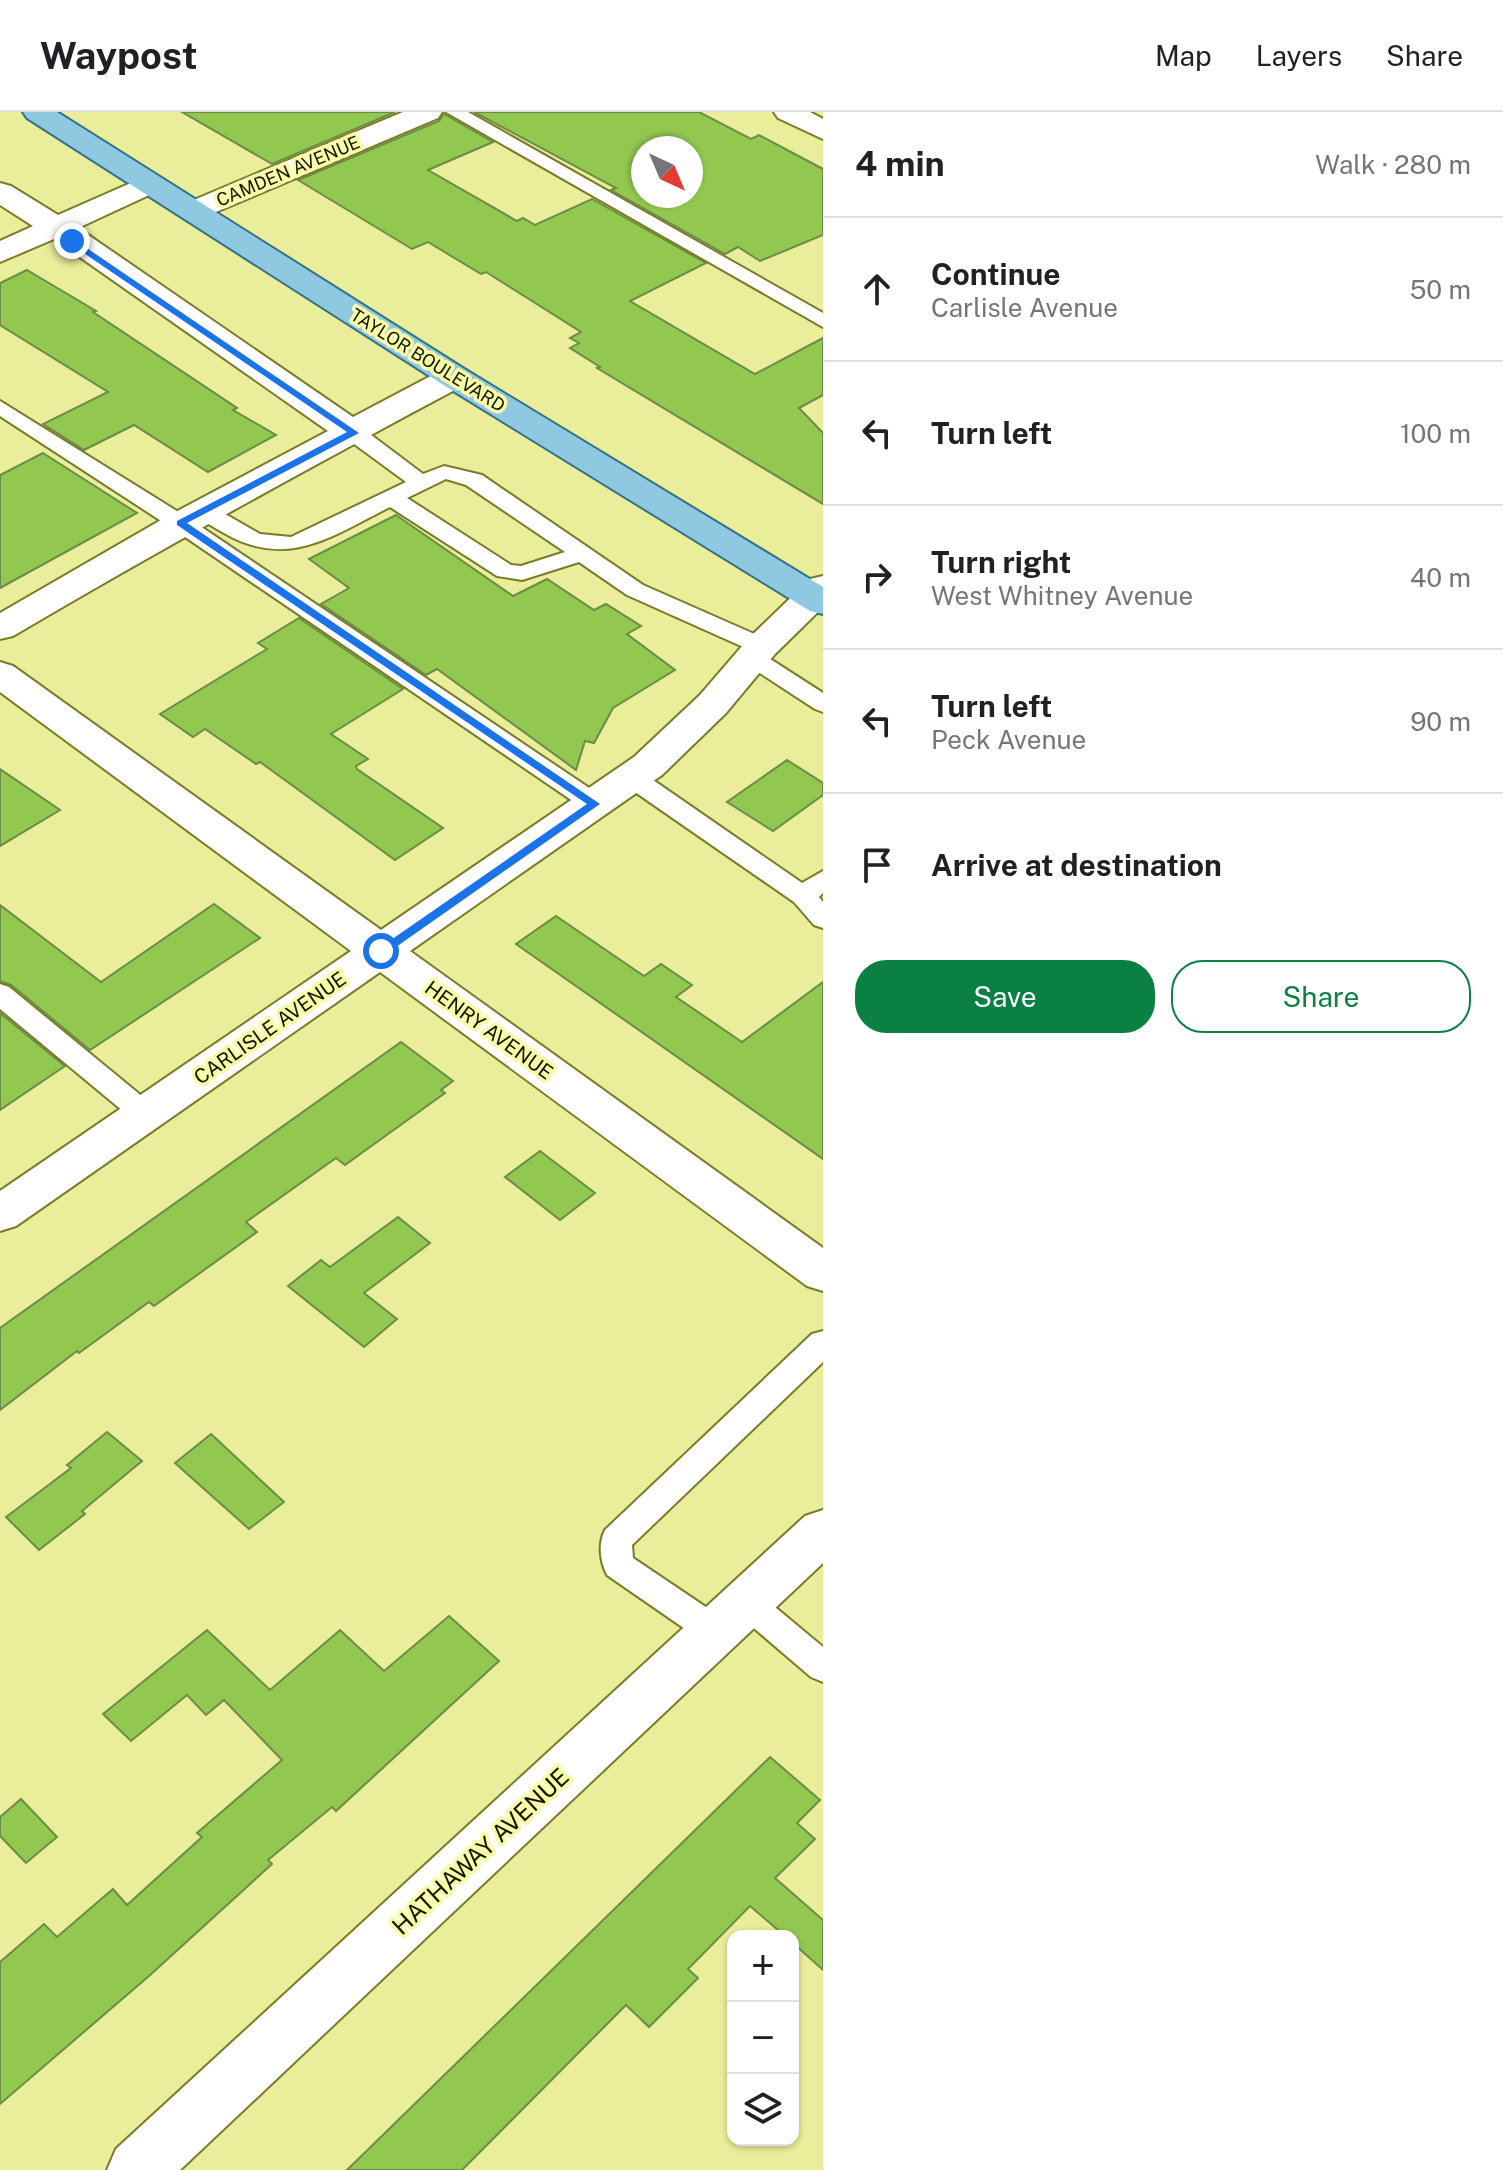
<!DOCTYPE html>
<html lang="en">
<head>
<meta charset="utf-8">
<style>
	body { margin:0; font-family:"Public Sans",sans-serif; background:#f6f6f6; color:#202124 }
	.controls { position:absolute; right:24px; bottom:24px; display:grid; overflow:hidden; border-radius:16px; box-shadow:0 2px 6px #0004 }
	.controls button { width:72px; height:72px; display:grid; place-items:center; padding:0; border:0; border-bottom:2px solid #e0e0e0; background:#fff; color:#202124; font:40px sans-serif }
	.compass { position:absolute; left:631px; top:24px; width:72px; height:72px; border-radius:50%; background:#fff; box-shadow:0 2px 6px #0004; rotate:136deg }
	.stop { position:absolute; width:24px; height:24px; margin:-18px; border:6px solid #1a73e8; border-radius:50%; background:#fff }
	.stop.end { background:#1a73e8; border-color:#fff; box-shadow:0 2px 8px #0008 }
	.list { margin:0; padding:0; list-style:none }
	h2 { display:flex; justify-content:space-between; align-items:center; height:104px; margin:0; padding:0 32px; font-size:34px }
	h2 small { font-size:26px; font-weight:400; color:#757577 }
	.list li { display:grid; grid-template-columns:52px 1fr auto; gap:24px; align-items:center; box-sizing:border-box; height:144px; padding:0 32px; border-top:2px solid #e0e0e0 }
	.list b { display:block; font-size:30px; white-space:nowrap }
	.list p { margin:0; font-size:26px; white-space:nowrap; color:#757577 }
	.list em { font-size:26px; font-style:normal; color:#757577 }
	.actions { display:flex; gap:16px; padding:24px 32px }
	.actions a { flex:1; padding:18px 0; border:2px solid #0b8043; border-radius:32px; text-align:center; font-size:28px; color:#0b8043 }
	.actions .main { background:#0b8043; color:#fff }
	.icon { flex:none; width:44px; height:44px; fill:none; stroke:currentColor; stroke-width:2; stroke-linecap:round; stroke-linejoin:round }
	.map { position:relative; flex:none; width:823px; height:2058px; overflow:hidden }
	header { display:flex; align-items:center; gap:48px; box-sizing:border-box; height:112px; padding:0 40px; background:#fff; border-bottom:2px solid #e0e0e0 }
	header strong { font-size:38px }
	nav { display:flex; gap:44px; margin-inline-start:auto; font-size:28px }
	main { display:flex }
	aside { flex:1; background:#fff }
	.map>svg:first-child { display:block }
	.building { fill:#92c850; stroke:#6b8c46; stroke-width:2; fill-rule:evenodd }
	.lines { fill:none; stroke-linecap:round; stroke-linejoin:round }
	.lane-casing { stroke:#7a7b28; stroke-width:4 }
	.street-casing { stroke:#7a7b28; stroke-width:4 }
	.primary-casing { stroke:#347185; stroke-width:4 }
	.lane { fill:#fff; fill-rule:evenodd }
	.street { fill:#fff; fill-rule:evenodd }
	.primary { fill:#8fc8e1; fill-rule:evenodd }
	.route { fill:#1a73e8 }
	.labels { text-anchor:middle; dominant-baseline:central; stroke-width:7; stroke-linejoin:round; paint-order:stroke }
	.far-street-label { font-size:18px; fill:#151500; stroke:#f8fba7 }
	.street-label { font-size:20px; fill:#151500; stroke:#f8fba7 }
	.near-street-label { font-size:24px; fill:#151500; stroke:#f8fba7 }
</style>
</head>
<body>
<header>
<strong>Waypost</strong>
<nav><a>Map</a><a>Layers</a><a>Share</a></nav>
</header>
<main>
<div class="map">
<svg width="823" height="2058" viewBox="0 0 823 2058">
	<rect width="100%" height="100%" fill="#eaed9a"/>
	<!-- building -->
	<g class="building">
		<path d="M 182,0 L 395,0 L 272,52 Z"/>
		<path d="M 474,0 L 699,0 L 751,27 L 759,23 L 823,57 L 823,123 L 760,149 L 738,135 L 725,142 L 611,78 L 616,76 ZM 643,36 L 691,36 L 691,84 L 643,84 Z"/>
		<path d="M 444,2 L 493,30 L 428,58 L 517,109 L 523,106 L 535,113 L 592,87 L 706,151 L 630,189 L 755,262 L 823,226 L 823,283 L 799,296 L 823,321 L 823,392 L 597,256 L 600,255 L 570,236 L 579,231 L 570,226 L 581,220 L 486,160 L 481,162 L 428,130 L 412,137 L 298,68 L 439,9 Z"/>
		<path d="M 27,158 L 96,199 L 93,200 L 237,296 L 233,298 L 276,323 L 208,360 L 134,313 L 84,338 L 43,312 L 108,280 L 0,213 L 0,171 Z"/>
		<path d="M 43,341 L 137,401 L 0,476 L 0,363 Z"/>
		<path d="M 396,403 L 513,484 L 547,467 L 594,498 L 606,492 L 641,514 L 627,522 L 675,558 L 613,596 L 594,631 L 585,629 L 576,658 L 437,557 L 426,563 L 321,492 L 349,476 L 309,447 Z"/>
		<path d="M 299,506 L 403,577 L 331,622 L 368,647 L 356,654 L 357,657 L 443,716 L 395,748 L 260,650 L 256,652 L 205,617 L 193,625 L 160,602 L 267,537 L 258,531 Z"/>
		<path d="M 787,648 L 823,671 L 823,683 L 773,719 L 727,690 Z"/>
		<path d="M 0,657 L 60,698 L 0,734 Z"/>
		<path d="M 214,792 L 260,826 L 90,938 L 11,873 L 0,869 L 0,793 L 101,870 Z"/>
		<path d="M 556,804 L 644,864 L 661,852 L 692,873 L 676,885 L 742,930 L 823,870 L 823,1047 L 516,832 Z"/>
		<path d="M 0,901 L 65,954 L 0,998 Z"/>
		<path d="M 401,930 L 453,969 L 441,978 L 445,981 L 345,1053 L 336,1046 L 246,1110 L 257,1120 L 154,1194 L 149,1190 L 79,1241 L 77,1239 L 0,1298 L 0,1216 Z"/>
		<path d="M 540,1039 L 595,1081 L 560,1108 L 505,1065 Z"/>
		<path d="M 398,1105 L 430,1131 L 364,1181 L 397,1207 L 364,1235 L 288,1174 L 321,1148 L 330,1155 Z"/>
		<path d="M 107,1320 L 142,1349 L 82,1399 L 85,1402 L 39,1438 L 6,1405 L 71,1356 L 67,1353 Z"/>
		<path d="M 211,1322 L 284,1390 L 249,1417 L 175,1351 Z"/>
		<path d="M 449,1504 L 499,1549 L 336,1699 L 332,1695 L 268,1748 L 272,1752 L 149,1864 L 0,1992 L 0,1850 L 44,1812 L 57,1825 L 113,1777 L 127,1793 L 202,1725 L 197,1721 L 282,1648 L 224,1588 L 206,1603 L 187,1583 L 131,1629 L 103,1602 L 207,1518 L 270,1578 L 340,1518 L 384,1559 Z"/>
		<path d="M 770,1645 L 820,1688 L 797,1711 L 815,1727 L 775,1766 L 823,1808 L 823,1858 L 793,1831 L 793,1824 L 785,1824 L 750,1794 L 688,1857 L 698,1866 L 649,1915 L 626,1893 L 462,2058 L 347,2058 Z"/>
		<path d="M 21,1687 L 57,1725 L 26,1751 L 0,1724 L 0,1705 Z"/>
	</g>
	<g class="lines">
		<defs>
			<g id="lane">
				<path d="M 446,0 L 468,0 L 823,201 L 823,215 Z"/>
				<path d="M 0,289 L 188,406 L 604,686 L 607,692 L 604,698 L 595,700 L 586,698 L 172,416 L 0,304 Z"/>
				<path d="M 354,315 L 362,316 L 423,362 L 444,354 L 482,363 L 643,473 L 770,529 L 774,534 L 770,539 L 761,541 L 823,581 L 823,600 L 815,597 L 743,550 L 739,545 L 743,540 L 750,538 L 627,483 L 579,450 L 522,468 L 497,464 L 390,395 C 332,424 288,458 224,421 C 214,415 201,409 194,400 L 205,393 L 213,395 L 260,422 L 291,425 L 406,370 L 346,326 L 343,321 ZM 446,367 L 466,373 L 565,440 L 521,454 L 511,453 L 407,386 Z"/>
				<path d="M 631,657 L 640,659 L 802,771 L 823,759 L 823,781 L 819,785 L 823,790 L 823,816 L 814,813 L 794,790 L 622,671 L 619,665 L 622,659 Z"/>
				<path d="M 0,872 L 9,875 L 155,995 L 159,1002 L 155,1009 L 145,1012 L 135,1009 L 0,897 Z"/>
				<path d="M 823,1219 L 823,1250 L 632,1433 L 633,1446 L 728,1510 L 732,1520 L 728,1530 L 716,1534 L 704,1530 L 607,1463 C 600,1449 598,1432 605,1418 L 812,1222 Z"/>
				<path d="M 746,1476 L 757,1480 L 823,1535 L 823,1570 L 811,1565 L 735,1500 L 730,1490 L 735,1480 Z"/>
			</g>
			<g id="street">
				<path d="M 403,0 L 442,0 L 438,6 L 204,105 L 193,108 L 182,105 L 178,99 L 182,93 Z"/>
				<path d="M 774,0 L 810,0 L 823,7 L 823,27 L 778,6 Z"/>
				<path d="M 149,63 L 160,66 L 164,72 L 160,78 L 78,116 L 353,305 L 442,258 L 454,255 L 466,258 L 470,265 L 466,272 C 314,353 162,436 13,524 L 0,527 L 0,501 L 168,404 L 328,319 L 54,127 L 0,150 L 0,129 L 33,114 L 0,93 L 0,71 L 11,74 L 58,103 Z"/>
				<path d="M 823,464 L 823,495 L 775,542 L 726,601 L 662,663 L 410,839 L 823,1136 L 823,1179 L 807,1174 L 380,860 L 16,1114 L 0,1119 L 0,1079 L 351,839 L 0,580 L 0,550 L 13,554 L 381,818 L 634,645 L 700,583 L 749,526 L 810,467 Z"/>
				<path d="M 823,1398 L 823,1451 L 180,2058 L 107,2058 L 116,2037 L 805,1404 Z"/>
			</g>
			<path id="primary" d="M 23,0 L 57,0 L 466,258 L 823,475 L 823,502 L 810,499 L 442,272 L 27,6 Z"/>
		</defs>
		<!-- lane casing -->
		<use href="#lane" class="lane-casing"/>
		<!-- street casing -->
		<use href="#street" class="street-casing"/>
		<!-- primary casing -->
		<use href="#primary" class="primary-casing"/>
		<!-- lane -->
		<use href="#lane" class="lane"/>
		<!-- street -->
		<use href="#street" class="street"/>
		<!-- primary -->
		<use href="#primary" class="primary"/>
	</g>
	<!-- route -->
	<path class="route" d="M 72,126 L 359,321 L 187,411 L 600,692 L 386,842 L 381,844 L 375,839 L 587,692 L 177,413 L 177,409 L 347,320 L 69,131 Z"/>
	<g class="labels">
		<!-- far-street labels -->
		<g class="far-street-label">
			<text transform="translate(288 59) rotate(-23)">CAMDEN AVENUE</text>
			<text transform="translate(428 248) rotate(32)">TAYLOR BOULEVARD</text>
		</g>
		<!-- street labels -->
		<g class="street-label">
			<text transform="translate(270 916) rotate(-35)">CARLISLE AVENUE</text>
			<text transform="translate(489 918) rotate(36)">HENRY AVENUE</text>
		</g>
		<!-- near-street labels -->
		<g class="near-street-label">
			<text transform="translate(480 1739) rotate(-43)">HATHAWAY AVENUE</text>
		</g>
	</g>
</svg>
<div class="controls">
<button>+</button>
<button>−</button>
<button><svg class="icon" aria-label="layers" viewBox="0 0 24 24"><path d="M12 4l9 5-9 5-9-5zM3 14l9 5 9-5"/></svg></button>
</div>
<svg class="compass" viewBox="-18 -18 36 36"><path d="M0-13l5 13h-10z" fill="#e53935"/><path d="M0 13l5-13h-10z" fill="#757577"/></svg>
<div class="stop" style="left:381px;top:839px"></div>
<div class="stop end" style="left:72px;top:129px"></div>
</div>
<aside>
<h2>4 min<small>Walk · 280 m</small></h2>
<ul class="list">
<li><svg class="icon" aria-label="ahead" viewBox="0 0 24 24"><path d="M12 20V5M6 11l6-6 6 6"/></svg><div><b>Continue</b><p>Carlisle Avenue</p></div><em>50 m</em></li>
<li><svg class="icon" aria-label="left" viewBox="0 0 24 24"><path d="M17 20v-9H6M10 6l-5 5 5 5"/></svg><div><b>Turn left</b></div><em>100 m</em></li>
<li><svg class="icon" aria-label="right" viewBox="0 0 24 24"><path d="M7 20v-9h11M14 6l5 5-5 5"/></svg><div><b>Turn right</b><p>West Whitney Avenue</p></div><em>40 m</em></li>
<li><svg class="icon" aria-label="left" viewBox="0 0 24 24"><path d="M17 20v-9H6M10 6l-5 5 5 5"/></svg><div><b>Turn left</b><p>Peck Avenue</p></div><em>90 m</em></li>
<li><svg class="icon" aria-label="arrive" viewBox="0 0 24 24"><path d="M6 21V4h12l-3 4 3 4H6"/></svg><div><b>Arrive at destination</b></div></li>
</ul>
<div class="actions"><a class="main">Save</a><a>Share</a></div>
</aside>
</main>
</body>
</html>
